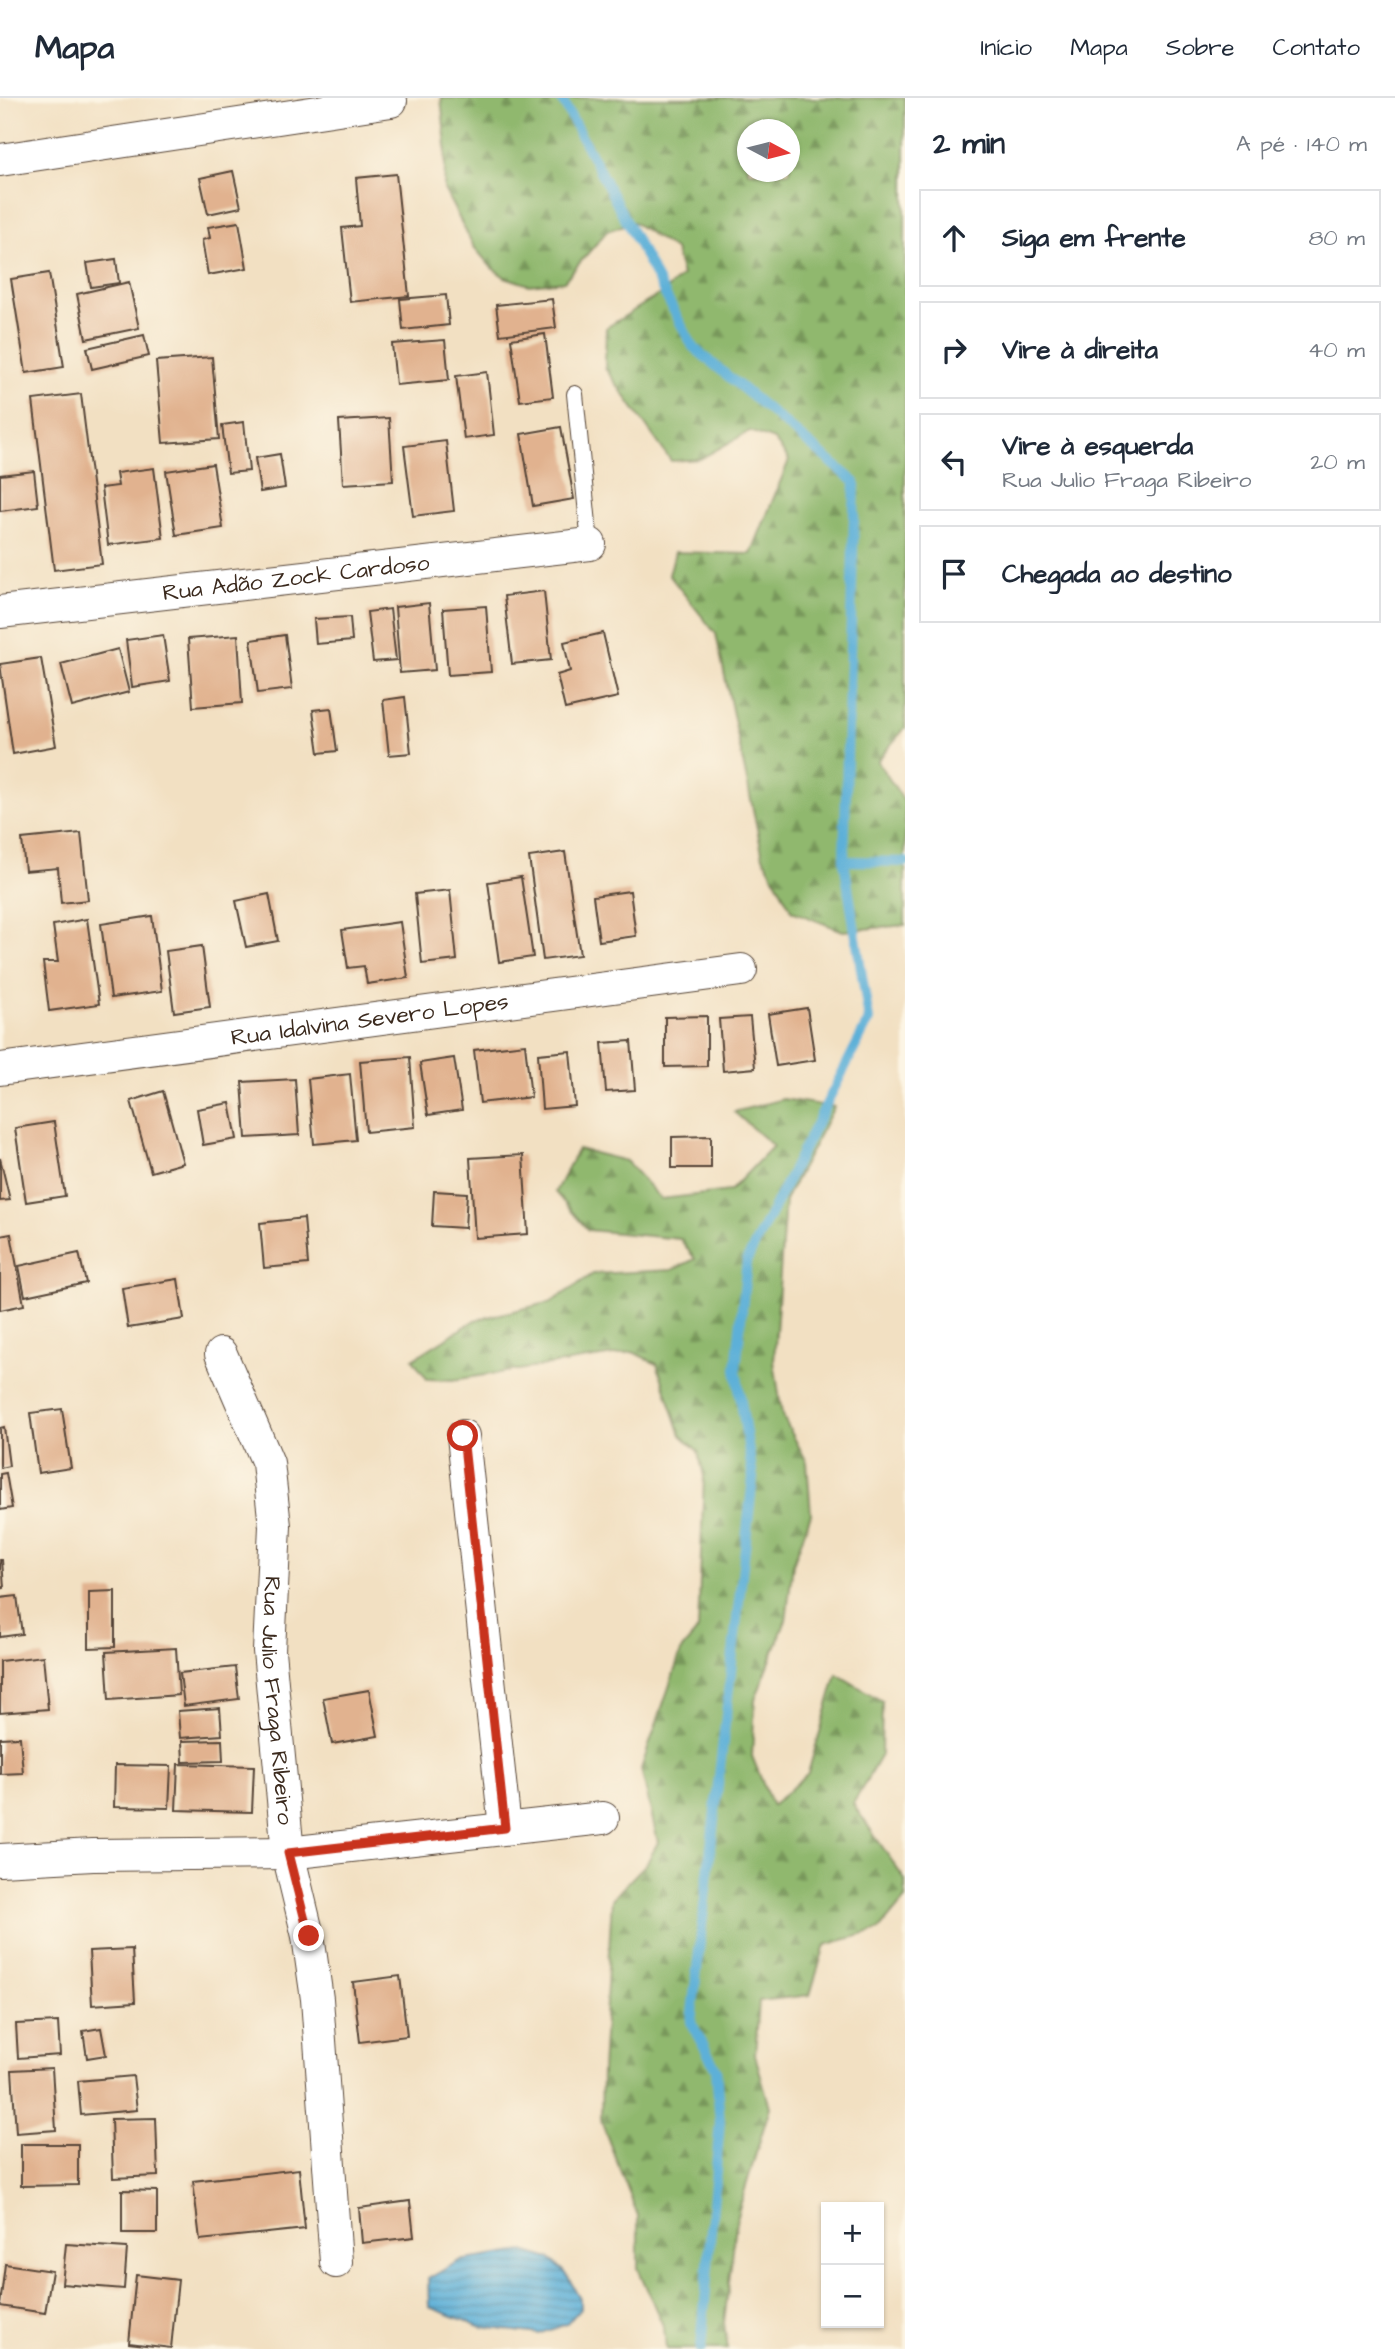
<!DOCTYPE html>
<html lang="pt">
<head>
<meta charset="utf-8">
<style>
	body { margin:0; font-family:"Architects Daughter",sans-serif; background:#f6f6f7; color:#1f2937 }
	.controls { position:absolute; right:21px; bottom:21px; display:grid; overflow:hidden; border-radius:0px; box-shadow:0 2px 5px #0004 }
	.controls button { width:63px; height:63px; display:grid; place-items:center; padding:0; border:0; border-bottom:2px solid #e0e1e3; background:#fff; color:#1f2937; font:35px sans-serif }
	.compass { position:absolute; left:737px; top:21px; width:63px; height:63px; border-radius:50%; background:#fff; box-shadow:0 2px 5px #0004; rotate:97deg }
	.stop { position:absolute; width:21px; height:21px; margin:-16px; border:5px solid #c8321e; border-radius:50%; background:#fff }
	.stop.end { background:#c8321e; border-color:#fff; box-shadow:0 2px 7px #0008 }
	.list { margin:0; padding:0; list-style:none }
	h2 { display:flex; justify-content:space-between; align-items:center; height:91px; margin:0; padding:0 28px; font-size:30px }
	h2 small { font-size:23px; font-weight:400; color:#747a83 }
	.list li { display:grid; grid-template-columns:46px 1fr auto; gap:21px; align-items:center; box-sizing:border-box; height:98px; margin:0 14px 14px; padding:0 14px; border:2px solid #e0e1e3; border-radius:0px }
	.list b { display:block; font-size:26px; white-space:nowrap }
	.list p { margin:0; font-size:23px; white-space:nowrap; color:#747a83 }
	.list em { font-size:23px; font-style:normal; color:#747a83 }
	.icon { flex:none; width:38px; height:38px; fill:none; stroke:currentColor; stroke-width:2; stroke-linecap:round; stroke-linejoin:round }
	.map { position:relative; flex:none; width:905px; height:2251px; overflow:hidden }
	header { display:flex; align-items:center; gap:42px; box-sizing:border-box; height:98px; padding:0 35px; background:#fff; border-bottom:2px solid #e0e1e3 }
	header strong { font-size:33px }
	nav { display:flex; gap:38px; margin-inline-start:auto; font-size:24px }
	main { display:flex }
	aside { flex:1; background:#fff }
	.map>svg:first-child { display:block }
	.forest { fill:url(#forest-firs); stroke:#667146; stroke-width:2; fill-rule:evenodd }
	.water { fill:url(#water-rules); stroke:#4c6d7b; stroke-width:2 }
	.lines { fill:none; stroke-linecap:round; stroke-linejoin:round }
	.stream { stroke:#5db0d8; stroke-width:10 }
	.building { fill:#e1b28f }
	.lane-casing { stroke:#564537; stroke-width:18 }
	.street-casing { stroke:#564537; stroke-width:34 }
	.lane { stroke:#fff; stroke-width:16 }
	.street { stroke:#fff; stroke-width:32 }
	.route { stroke:#c8321e; stroke-width:9 }
	.labels { text-anchor:middle; dominant-baseline:central; stroke-width:7; stroke-linejoin:round; paint-order:stroke }
	.street-label { font-size:23px; fill:#3b2a1e; stroke:#fcf5e5 }
</style>
</head>
<body>
<header>
<strong>Mapa</strong>
<nav><a>Início</a><a>Mapa</a><a>Sobre</a><a>Contato</a></nav>
</header>
<main>
<div class="map">
<svg width="905" height="2251" viewBox="0 0 905 2251">
	<defs>
		<pattern id="forest-firs" width="22" height="20" patternUnits="userSpaceOnUse" patternTransform="scale(1.75)"><rect width="22" height="20" fill="#90b86e"/><path d="M5 1l3.5 6h-7zM16 11l3.5 6h-7z" fill="#77965a"/></pattern>
		<pattern id="water-rules" width="6" height="5" patternUnits="userSpaceOnUse" patternTransform="scale(1.75)"><rect width="6" height="5" fill="#5db0d8"/><path d="M0 2.5h6" fill="none" stroke="#4e8faf"/></pattern>
	</defs>
	<rect width="100%" height="100%" fill="#fcf5e5"/>
	<filter id="ink" filterUnits="userSpaceOnUse"><feTurbulence type="fractalNoise" baseFrequency=".0143" numOctaves="2"/><feDisplacementMap in="SourceGraphic" scale="14" xChannelSelector="R" yChannelSelector="G"/><feConvolveMatrix kernelMatrix="1 2 1 2 8 2 1 2 1" color-interpolation-filters="sRGB"/></filter>
	<filter id="wash" filterUnits="userSpaceOnUse"><feTurbulence type="fractalNoise" baseFrequency=".00686" numOctaves="4" result="noise"/><feDisplacementMap in="SourceGraphic" scale="28" xChannelSelector="R" yChannelSelector="G"/><feGaussianBlur stdDeviation="1.57" result="paint"/><feColorMatrix in="noise" values="0 0 0 0 0 0 0 0 0 0 0 0 0 0 0 0 0 1.4 0 .05"/><feComposite in="paint" operator="in"/></filter>
	<g filter="url(#wash)">
		<rect width="100%" height="100%" fill="#f2e0c2"/>
		<!-- forest -->
		<g class="forest">
			<path d="M 441,0 L 905,0 L 905,630 L 877,663 L 905,704 L 905,827 L 843,833 L 792,813 L 763,759 L 716,536 L 669,477 L 675,454 L 751,456 L 789,362 L 774,342 L 750,333 L 700,361 L 671,363 L 605,270 L 606,230 L 663,194 L 682,178 L 675,152 L 633,124 L 607,133 L 564,183 L 529,187 L 505,179 L 492,170 L 474,149 L 444,91 L 446,48 ZM 748,32 L 790,32 L 790,74 L 748,74 Z"/>
			<path d="M 783,1001 L 834,1009 L 785,1102 L 774,1263 L 782,1317 L 807,1364 L 811,1416 L 793,1466 L 786,1522 L 755,1602 L 752,1658 L 772,1708 L 808,1675 L 837,1576 L 882,1603 L 881,1657 L 853,1706 L 905,1782 L 905,1801 L 879,1832 L 825,1847 L 810,1897 L 759,1903 L 755,1957 L 770,2009 L 737,2118 L 724,2225 L 728,2251 L 666,2251 L 664,2230 L 638,2170 L 638,2118 L 601,2023 L 602,1972 L 612,1801 L 647,1765 L 658,1744 L 641,1671 L 682,1551 L 698,1532 L 704,1378 L 698,1353 L 681,1337 L 657,1266 L 633,1254 L 453,1282 L 427,1281 L 413,1261 L 475,1222 L 551,1204 L 593,1176 L 672,1172 L 695,1161 L 680,1141 L 588,1132 L 555,1094 L 578,1051 L 626,1063 L 661,1101 L 730,1093 L 773,1048 L 734,1014 Z"/>
		</g>
		<!-- water -->
		<path class="water" d="M 524,2153 L 550,2161 L 565,2174 L 580,2200 L 580,2211 L 567,2226 L 539,2236 L 482,2229 L 429,2209 L 428,2181 L 459,2163 Z"/>
		<g class="lines">
			<!-- stream -->
			<g class="stream">
				<path d="M 561,0 L 693,249 L 855,384 L 844,763 L 869,922 L 747,1162 L 736,1271 L 753,1380 L 691,1924 L 716,1971 L 720,2024 L 701,2251"/>
				<path d="M 844,763 L 905,764"/>
			</g>
		</g>
		<g id="blocks">
			<!-- building -->
			<g class="building">
				<path d="M 233,73 L 241,109 L 208,116 L 200,80 Z"/>
				<path d="M 396,76 L 409,198 L 350,204 L 342,130 L 360,128 L 356,80 Z"/>
				<path d="M 239,124 L 247,170 L 208,177 L 202,142 L 210,140 L 208,129 Z"/>
				<path d="M 116,161 L 119,185 L 91,189 L 87,165 Z"/>
				<path d="M 49,175 L 64,269 L 26,275 L 11,181 Z"/>
				<path d="M 129,184 L 139,230 L 86,241 L 77,196 Z"/>
				<path d="M 446,197 L 449,227 L 403,232 L 400,201 Z"/>
				<path d="M 552,201 L 556,230 L 500,237 L 496,207 Z"/>
				<path d="M 545,236 L 553,299 L 520,303 L 511,241 Z"/>
				<path d="M 144,237 L 149,258 L 92,271 L 87,250 Z"/>
				<path d="M 445,242 L 449,282 L 396,287 L 392,246 Z"/>
				<path d="M 212,259 L 219,341 L 163,345 L 156,263 Z"/>
				<path d="M 487,274 L 494,337 L 464,341 L 456,278 Z"/>
				<path d="M 81,296 L 102,466 L 54,472 L 33,302 Z"/>
				<path d="M 389,320 L 393,383 L 343,386 L 339,323 Z"/>
				<path d="M 244,324 L 249,373 L 228,375 L 222,327 Z"/>
				<path d="M 561,329 L 574,401 L 533,408 L 521,336 Z"/>
				<path d="M 446,343 L 454,413 L 413,418 L 404,348 Z"/>
				<path d="M 280,356 L 285,390 L 260,394 L 255,360 Z"/>
				<path d="M 213,366 L 223,430 L 176,437 L 166,373 Z"/>
				<path d="M 154,370 L 163,440 L 108,447 L 101,390 L 118,388 L 116,375 Z"/>
				<path d="M 34,373 L 38,408 L 0,413 L 0,377 Z"/>
				<path d="M 544,493 L 551,562 L 512,566 L 504,498 Z"/>
				<path d="M 429,505 L 435,572 L 400,575 L 395,509 Z"/>
				<path d="M 486,508 L 491,574 L 448,577 L 443,511 Z"/>
				<path d="M 390,511 L 396,562 L 373,564 L 367,514 Z"/>
				<path d="M 350,519 L 352,543 L 316,546 L 314,521 Z"/>
				<path d="M 603,535 L 618,599 L 565,611 L 557,577 L 570,573 L 564,544 Z"/>
				<path d="M 163,537 L 170,583 L 132,589 L 126,542 Z"/>
				<path d="M 238,537 L 242,605 L 193,609 L 188,541 Z"/>
				<path d="M 285,537 L 292,591 L 258,595 L 251,542 Z"/>
				<path d="M 118,551 L 129,594 L 72,609 L 61,566 Z"/>
				<path d="M 41,560 L 56,648 L 13,656 L 0,566 Z"/>
				<path d="M 405,599 L 411,655 L 389,657 L 383,602 Z"/>
				<path d="M 331,610 L 337,653 L 319,655 L 313,612 Z"/>
				<path d="M 81,735 L 88,802 L 61,805 L 58,770 L 25,773 L 22,741 Z"/>
				<path d="M 565,754 L 580,857 L 543,862 L 529,759 Z"/>
				<path d="M 521,779 L 533,859 L 499,864 L 488,784 Z"/>
				<path d="M 450,792 L 457,862 L 422,866 L 415,796 Z"/>
				<path d="M 630,793 L 636,838 L 599,843 L 593,798 Z"/>
				<path d="M 269,796 L 278,843 L 246,849 L 236,803 Z"/>
				<path d="M 152,818 L 162,893 L 111,900 L 101,826 Z"/>
				<path d="M 87,821 L 99,906 L 49,913 L 43,864 L 58,864 L 53,827 Z"/>
				<path d="M 400,824 L 408,880 L 367,886 L 364,868 L 348,870 L 342,832 Z"/>
				<path d="M 202,848 L 210,909 L 174,914 L 166,853 Z"/>
				<path d="M 807,910 L 815,962 L 776,968 L 768,916 Z"/>
				<path d="M 707,918 L 707,968 L 665,969 L 665,919 Z"/>
				<path d="M 750,919 L 755,970 L 723,973 L 719,921 Z"/>
				<path d="M 631,943 L 635,992 L 606,994 L 602,945 Z"/>
				<path d="M 525,946 L 531,999 L 480,1005 L 474,952 Z"/>
				<path d="M 570,953 L 575,1008 L 542,1011 L 538,956 Z"/>
				<path d="M 410,959 L 415,1029 L 366,1034 L 360,963 Z"/>
				<path d="M 454,960 L 462,1012 L 428,1017 L 420,965 Z"/>
				<path d="M 350,976 L 356,1042 L 314,1046 L 308,981 Z"/>
				<path d="M 295,981 L 299,1037 L 246,1040 L 242,984 Z"/>
				<path d="M 163,993 L 183,1065 L 151,1074 L 131,1003 Z"/>
				<path d="M 230,1005 L 237,1041 L 203,1047 L 197,1011 Z"/>
				<path d="M 54,1024 L 65,1098 L 26,1104 L 15,1030 Z"/>
				<path d="M 711,1038 L 711,1070 L 672,1070 L 672,1039 Z"/>
				<path d="M 523,1057 L 528,1136 L 475,1140 L 470,1060 Z"/>
				<path d="M 0,1060 L 10,1102 L 0,1103 Z"/>
				<path d="M 434,1093 L 467,1095 L 465,1130 L 432,1128 Z"/>
				<path d="M 304,1120 L 308,1166 L 264,1170 L 260,1125 Z"/>
				<path d="M 11,1136 L 24,1207 L 0,1212 L 0,1138 Z"/>
				<path d="M 79,1155 L 86,1185 L 25,1198 L 19,1168 Z"/>
				<path d="M 178,1181 L 184,1221 L 128,1230 L 122,1190 Z"/>
				<path d="M 62,1311 L 71,1370 L 38,1375 L 30,1315 Z"/>
				<path d="M 4,1329 L 9,1368 L 0,1370 L 0,1330 Z"/>
				<path d="M 6,1375 L 12,1410 L 0,1412 L 0,1376 Z"/>
				<path d="M 0,1462 L 2,1462 L 4,1490 L 0,1491 Z"/>
				<path d="M 115,1493 L 115,1549 L 89,1550 L 89,1494 Z"/>
				<path d="M 17,1498 L 22,1536 L 0,1539 L 0,1500 Z"/>
				<path d="M 176,1550 L 179,1597 L 109,1602 L 106,1554 Z"/>
				<path d="M 43,1558 L 48,1611 L 0,1615 L 0,1563 Z"/>
				<path d="M 235,1569 L 239,1601 L 184,1608 L 180,1575 Z"/>
				<path d="M 369,1592 L 378,1638 L 332,1646 L 323,1600 Z"/>
				<path d="M 220,1610 L 222,1637 L 180,1640 L 178,1613 Z"/>
				<path d="M 20,1639 L 23,1675 L 0,1676 L 0,1640 Z"/>
				<path d="M 222,1642 L 223,1663 L 183,1664 L 182,1643 Z"/>
				<path d="M 178,1666 L 254,1668 L 252,1714 L 176,1712 Z"/>
				<path d="M 115,1667 L 171,1668 L 169,1710 L 114,1709 Z"/>
				<path d="M 132,1851 L 135,1904 L 92,1907 L 89,1853 Z"/>
				<path d="M 400,1878 L 407,1938 L 360,1944 L 353,1884 Z"/>
				<path d="M 58,1924 L 60,1957 L 18,1960 L 16,1926 Z"/>
				<path d="M 101,1930 L 106,1957 L 87,1960 L 83,1933 Z"/>
				<path d="M 52,1970 L 56,2032 L 16,2035 L 12,1972 Z"/>
				<path d="M 133,1978 L 137,2012 L 81,2017 L 78,1983 Z"/>
				<path d="M 156,2020 L 158,2078 L 113,2080 L 111,2021 Z"/>
				<path d="M 21,2046 L 78,2046 L 78,2087 L 21,2088 Z"/>
				<path d="M 299,2071 L 305,2131 L 200,2142 L 193,2083 Z"/>
				<path d="M 122,2092 L 157,2093 L 157,2135 L 122,2135 Z"/>
				<path d="M 410,2103 L 414,2139 L 362,2145 L 359,2110 Z"/>
				<path d="M 66,2146 L 127,2150 L 124,2191 L 62,2186 Z"/>
				<path d="M 5,2166 L 52,2173 L 45,2215 L 0,2208 Z"/>
				<path d="M 136,2177 L 178,2182 L 171,2250 L 129,2245 Z"/>
			</g>
		</g>
	</g>
	<g filter="url(#ink)">
		<use href="#blocks" fill-opacity="0" stroke="#564537" stroke-width="2"/>
		<g class="lines">
			<defs>
				<path id="lane" d="M 575,296 L 590,446"/>
				<g id="street">
					<path d="M 0,62 L 391,3"/>
					<path id="s1" d="M 0,514 L 590,446"/>
					<path id="s2" d="M 0,971 L 741,872"/>
					<path id="s3" d="M 221,1256 L 268,1365 L 275,1428 L 269,1553 L 288,1755 L 308,1838 L 317,1901 L 336,2164"/>
					<path d="M 463,1338 L 505,1730"/>
					<path d="M 0,1762 L 93,1757 L 288,1755 L 603,1720"/>
				</g>
			</defs>
			<!-- lane casing -->
			<use href="#lane" class="lane-casing"/>
			<!-- street casing -->
			<use href="#street" class="street-casing"/>
			<!-- lane -->
			<use href="#lane" class="lane"/>
			<!-- street -->
			<use href="#street" class="street"/>
		</g>
	</g>
	<g class="lines" filter="url(#ink)">
		<!-- route -->
		<path class="route" d="M 309,1838 L 288,1755 L 505,1730 L 463,1338"/>
	</g>
	<g class="labels">
		<!-- street labels -->
		<g class="street-label">
			<text stroke="none"><textPath href="#s1" startOffset="298">Rua Adão Zock Cardoso</textPath></text>
			<text stroke="none"><textPath href="#s2" startOffset="373">Rua Idalvina Severo Lopes</textPath></text>
			<text stroke="none"><textPath href="#s3" startOffset="357">Rua Julio Fraga Ribeiro</textPath></text>
		</g>
	</g>
</svg>
<div class="controls">
<button>+</button>
<button>−</button>
</div>
<svg class="compass" viewBox="-18 -18 36 36"><path d="M0-13l5 13h-10z" fill="#e53935"/><path d="M0 13l5-13h-10z" fill="#747a83"/></svg>
<div class="stop" style="left:463px;top:1338px"></div>
<div class="stop end" style="left:309px;top:1838px"></div>
</div>
<aside>
<h2>2 min<small>A pé · 140 m</small></h2>
<ul class="list">
<li><svg class="icon" aria-label="ahead" viewBox="0 0 24 24"><path d="M12 20V5M6 11l6-6 6 6"/></svg><div><b>Siga em frente</b></div><em>80 m</em></li>
<li><svg class="icon" aria-label="right" viewBox="0 0 24 24"><path d="M7 20v-9h11M14 6l5 5-5 5"/></svg><div><b>Vire à direita</b></div><em>40 m</em></li>
<li><svg class="icon" aria-label="left" viewBox="0 0 24 24"><path d="M17 20v-9H6M10 6l-5 5 5 5"/></svg><div><b>Vire à esquerda</b><p>Rua Julio Fraga Ribeiro</p></div><em>20 m</em></li>
<li><svg class="icon" aria-label="arrive" viewBox="0 0 24 24"><path d="M6 21V4h12l-3 4 3 4H6"/></svg><div><b>Chegada ao destino</b></div></li>
</ul>
</aside>
</main>
</body>
</html>
